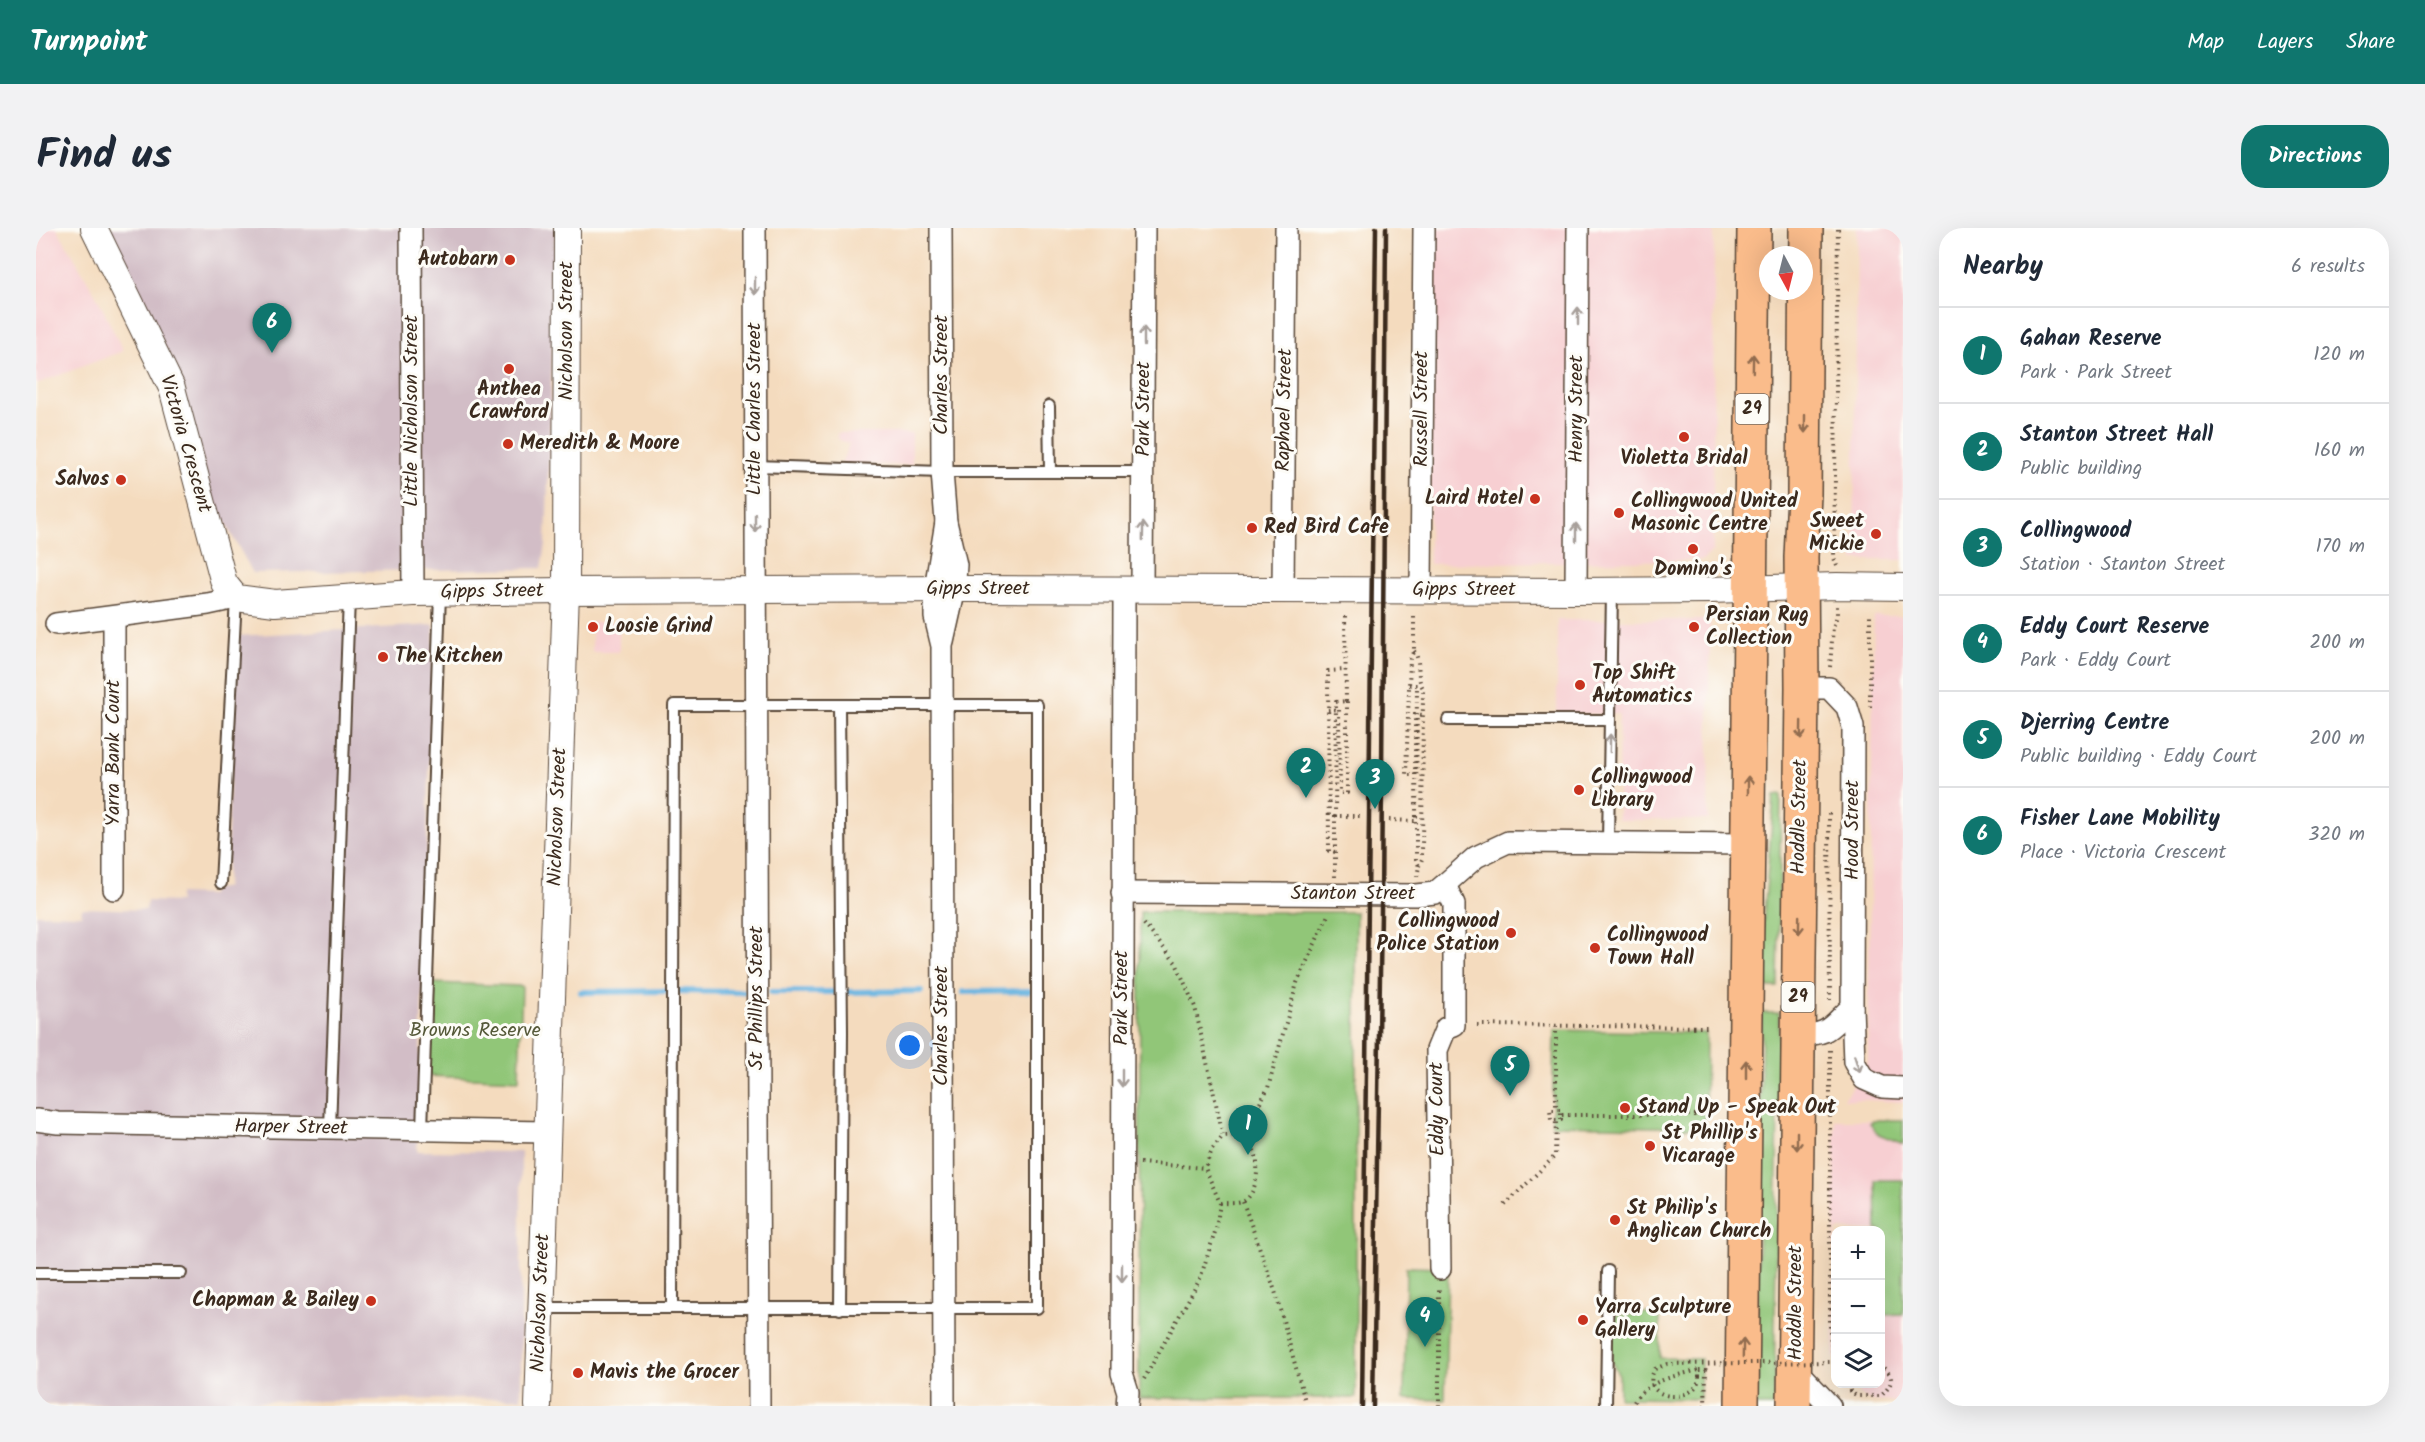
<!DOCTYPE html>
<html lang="en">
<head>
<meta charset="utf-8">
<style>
	body { margin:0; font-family:Kalam,sans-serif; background:#f2f2f3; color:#1f2937 }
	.controls { position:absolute; right:18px; bottom:18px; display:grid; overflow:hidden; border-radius:12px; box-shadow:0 6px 24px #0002 }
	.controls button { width:54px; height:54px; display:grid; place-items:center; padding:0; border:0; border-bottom:2px solid #e0e1e3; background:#fff; color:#1f2937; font:30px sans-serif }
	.compass { position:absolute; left:1723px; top:18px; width:54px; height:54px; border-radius:50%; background:#fff; box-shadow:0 6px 24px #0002; rotate:173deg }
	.you { position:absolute; left:874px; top:818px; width:21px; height:21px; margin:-15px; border:4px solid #fff; border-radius:50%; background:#1a73e8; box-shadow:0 0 0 9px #1a73e833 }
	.badge { display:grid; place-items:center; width:39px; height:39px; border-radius:50%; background:#0f766e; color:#fff; font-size:20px; font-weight:700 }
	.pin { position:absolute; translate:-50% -50px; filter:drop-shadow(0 2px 3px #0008) }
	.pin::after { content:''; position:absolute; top:32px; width:21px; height:18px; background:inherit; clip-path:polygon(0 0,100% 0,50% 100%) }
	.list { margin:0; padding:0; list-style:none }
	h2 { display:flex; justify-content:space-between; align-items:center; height:78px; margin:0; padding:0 24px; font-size:26px }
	h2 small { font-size:20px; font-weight:400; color:#747a83 }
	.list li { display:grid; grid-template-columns:39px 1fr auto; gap:18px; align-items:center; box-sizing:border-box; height:96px; padding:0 24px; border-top:2px solid #e0e1e3 }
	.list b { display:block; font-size:22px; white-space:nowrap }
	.list p { margin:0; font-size:20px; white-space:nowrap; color:#747a83 }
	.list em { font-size:20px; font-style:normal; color:#747a83 }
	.icon { flex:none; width:33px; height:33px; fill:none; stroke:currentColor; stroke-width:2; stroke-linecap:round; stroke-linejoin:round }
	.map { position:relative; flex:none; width:1867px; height:1178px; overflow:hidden; border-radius:24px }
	header { display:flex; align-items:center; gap:36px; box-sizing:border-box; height:84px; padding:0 30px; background:#0f766e; color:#fff }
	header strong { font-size:28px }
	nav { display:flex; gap:33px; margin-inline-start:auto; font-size:21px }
	.intro { display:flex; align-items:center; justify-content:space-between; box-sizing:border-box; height:144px; padding:0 36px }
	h1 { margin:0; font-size:42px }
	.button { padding:15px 27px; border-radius:24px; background:#0f766e; color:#fff; font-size:21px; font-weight:700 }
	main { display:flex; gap:36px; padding:0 36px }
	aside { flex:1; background:#fff; border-radius:24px; box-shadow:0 6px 24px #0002 }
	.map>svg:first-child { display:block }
	.built { fill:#f7cfd2 }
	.industrial { fill:#d2bdc6 }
	.green { fill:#91c678; stroke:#66784b; stroke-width:1.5 }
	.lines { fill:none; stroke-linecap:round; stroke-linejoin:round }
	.stream { stroke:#67b4e0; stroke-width:6 }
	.service-casing { stroke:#574536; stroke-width:14 }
	.minor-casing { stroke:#574536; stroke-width:24 }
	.tertiary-casing { stroke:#574536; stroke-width:28 }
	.trunk-casing { stroke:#574536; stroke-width:36 }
	.path { stroke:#574536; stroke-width:4; stroke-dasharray:1.5 4.5; stroke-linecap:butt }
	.service { stroke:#fff; stroke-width:10 }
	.minor { stroke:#fff; stroke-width:21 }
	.tertiary { stroke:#fff; stroke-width:26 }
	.trunk { stroke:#fabc8b; stroke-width:33 }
	.rail { stroke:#3b2a1e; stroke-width:4.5 }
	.path-bridge { stroke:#574536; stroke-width:4; stroke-dasharray:1.5 4.5; stroke-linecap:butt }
	.oneway { stroke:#a79f9a }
	.oneway2 { stroke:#916c4f }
	.poi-dot { fill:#c8321e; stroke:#fdfcf7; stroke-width:2 }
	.labels { text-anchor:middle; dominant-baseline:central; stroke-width:6; stroke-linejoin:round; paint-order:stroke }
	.shield { fill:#fdfcf7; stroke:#75695f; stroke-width:1.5 }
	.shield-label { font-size:18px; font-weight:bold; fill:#3b2a1e }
	.poi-label { font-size:20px; font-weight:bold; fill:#3b2a1e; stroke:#fdfcf7; text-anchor:start }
	.street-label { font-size:20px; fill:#3b2a1e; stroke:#fdfcf7 }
	.park-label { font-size:20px; fill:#555939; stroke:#fdfcf7 }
</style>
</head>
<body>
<header>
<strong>Turnpoint</strong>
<nav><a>Map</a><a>Layers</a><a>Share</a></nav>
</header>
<div class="intro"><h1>Find us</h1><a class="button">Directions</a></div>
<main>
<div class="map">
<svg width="1867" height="1178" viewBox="0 0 1867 1178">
	<rect width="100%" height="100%" fill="#fdfcf7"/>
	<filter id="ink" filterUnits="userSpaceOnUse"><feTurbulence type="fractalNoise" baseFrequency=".0167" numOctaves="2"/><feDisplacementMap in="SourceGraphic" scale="12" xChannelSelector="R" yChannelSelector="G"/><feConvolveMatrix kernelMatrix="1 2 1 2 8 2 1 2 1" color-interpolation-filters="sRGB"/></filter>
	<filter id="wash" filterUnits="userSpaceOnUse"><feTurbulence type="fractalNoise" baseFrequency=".008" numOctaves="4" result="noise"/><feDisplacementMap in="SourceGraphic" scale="24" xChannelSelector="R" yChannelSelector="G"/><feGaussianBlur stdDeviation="1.35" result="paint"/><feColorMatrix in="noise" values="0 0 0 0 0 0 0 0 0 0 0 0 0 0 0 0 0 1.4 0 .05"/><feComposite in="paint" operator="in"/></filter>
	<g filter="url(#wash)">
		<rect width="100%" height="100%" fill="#f4dbbe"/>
		<!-- built -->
		<g class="built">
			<path d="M 0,0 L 21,0 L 62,71 L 87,123 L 0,156 Z"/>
			<path d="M 1396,0 L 1678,0 L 1677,324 L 1674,325 L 1667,332 L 1393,336 Z"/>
			<path d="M 1821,0 L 1867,0 L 1867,332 L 1818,332 Z"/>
			<path d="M 801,205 L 876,205 L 876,237 L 805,236 L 813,216 L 802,211 Z"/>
			<path d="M 1838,388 L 1867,388 L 1867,874 L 1808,871 L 1832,832 Z"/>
			<path d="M 1521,392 L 1674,392 L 1672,592 L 1582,592 L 1583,486 L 1521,486 Z"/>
			<rect x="556" y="394" width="27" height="30"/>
			<path d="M 1799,892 L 1867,892 L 1867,1174 L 1836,1173 L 1824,1166 L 1815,1156 L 1844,1156 L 1844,1002 L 1800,1002 L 1800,1130 L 1798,1130 Z"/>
		</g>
		<!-- industrial -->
		<g class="industrial">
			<path d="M 58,0 L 520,0 L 510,316 L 506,340 L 217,345 L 157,237 Z"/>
			<path d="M 398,397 L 381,923 L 485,924 L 485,1170 L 0,1177 L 0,686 L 45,687 L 46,680 L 110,682 L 111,673 L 143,674 L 143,666 L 175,667 L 176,662 L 190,659 L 199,408 Z"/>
		</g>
		<!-- green -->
		<g class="green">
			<path d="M 1745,567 L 1742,759 L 1726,759 L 1727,697 L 1738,568 Z"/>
			<path d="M 1104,684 L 1320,684 L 1320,1170 L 1103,1170 Z"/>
			<path d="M 395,755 L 486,758 L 483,852 L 392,848 Z"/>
			<path d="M 1726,785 L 1743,785 L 1738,1178 L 1720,1178 Z"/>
			<path d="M 1518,802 L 1670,805 L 1669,900 L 1516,897 Z"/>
			<path d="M 1837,892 L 1867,892 L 1867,916 L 1840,905 L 1834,895 Z"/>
			<path d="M 1840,952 L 1867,952 L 1867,1086 L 1845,1087 L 1844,1002 L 1841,1002 Z"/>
			<path d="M 1370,1039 L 1412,1040 L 1409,1172 L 1368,1171 Z"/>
			<path d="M 1599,1085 L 1624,1085 L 1624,1130 L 1665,1131 L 1664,1171 L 1583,1170 L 1583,1147 L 1575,1133 L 1576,1087 L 1598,1087 Z"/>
		</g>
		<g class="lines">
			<!-- stream -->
			<g class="stream">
				<path d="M 642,763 L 707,764"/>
				<path d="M 545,764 L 633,763"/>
				<path d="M 735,764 L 799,764"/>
				<path d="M 808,764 L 885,763"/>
				<path d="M 927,764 L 993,763"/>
			</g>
		</g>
	</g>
	<g filter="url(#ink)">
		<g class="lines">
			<defs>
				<g id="service">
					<path d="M 1013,178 L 1014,244"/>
					<path d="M 719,238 L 906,244 L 1107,244"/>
					<path d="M 803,477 L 806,804 L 804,1081"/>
					<path d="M 1412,492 L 1574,492"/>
					<path d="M 1572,615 L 1576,363"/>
					<path d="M 185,655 L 200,370"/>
					<path d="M 294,900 L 313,370"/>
					<path d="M 386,902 L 404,365"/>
					<path d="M 0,1045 L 145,1045"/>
					<path d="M 506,1080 L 1001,1080 L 1001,477 L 638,477 L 636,1080"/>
					<path d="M 1570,1178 L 1572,1043"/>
				</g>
				<g id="minor">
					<path d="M 375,0 L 377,365"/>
					<path d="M 719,0 L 723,1178"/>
					<path d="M 905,0 L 906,244 L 910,294 L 920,337 L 918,365 L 907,414"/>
					<path d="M 1088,362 L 1086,1145 L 1092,1164 L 1091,1178"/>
					<path d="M 1106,362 L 1108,0"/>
					<path d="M 1385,362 L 1388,0"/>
					<path d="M 1247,363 L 1250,0"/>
					<path d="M 1540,363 L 1542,0"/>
					<path d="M 20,396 L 172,376 L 200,370"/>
					<path d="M 1766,460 L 1793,460 L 1811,479 L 1817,499 L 1816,779 L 1818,834 L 1828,851 L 1846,859 L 1867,860"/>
					<path d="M 78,661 L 78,389"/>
					<path d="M 1086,665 L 1380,667 L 1399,665 L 1440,629 L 1472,614 L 1712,616"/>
					<path d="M 1762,807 C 1795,807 1793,799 1816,779"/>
					<path d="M 0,892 L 22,895 L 511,904"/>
					<path d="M 1404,1041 L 1401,822 L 1410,800 L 1418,797 L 1418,676 L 1409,657"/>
					<path d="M 1759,1141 L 1794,1178"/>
					<path d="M 908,1178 L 906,418 L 899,389 L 899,361 L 910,294"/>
				</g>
				<g id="tertiary">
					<path d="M 58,0 L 136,160 L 188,355 L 200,370 L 239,375 L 377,365 L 530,363 L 928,361 L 1540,363 L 1674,362 L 1801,358 L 1867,359"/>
					<path d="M 502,1178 L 530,363 L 531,0"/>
				</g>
				<g id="trunk">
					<path d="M 1706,1178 L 1718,0"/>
					<path d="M 1758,1178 L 1766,460 L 1765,329 L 1768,267 L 1770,0"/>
				</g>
			</defs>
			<!-- service casing -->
			<use href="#service" class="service-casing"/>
			<!-- minor casing -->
			<use href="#minor" class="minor-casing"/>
			<!-- tertiary casing -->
			<use href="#tertiary" class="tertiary-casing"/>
			<!-- trunk casing -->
			<use href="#trunk" class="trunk-casing"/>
			<!-- path -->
			<g class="path">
				<path d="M 1801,338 L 1798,330 L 1802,0"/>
				<path d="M 1309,388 L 1310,474"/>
				<path d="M 1378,389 L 1378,422 L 1374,431 L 1370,547 L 1379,547 L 1379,486 L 1387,487"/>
				<path d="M 1378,423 C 1386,434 1379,448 1387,460 L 1386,631 L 1383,638"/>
				<path d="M 1794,439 L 1797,399 L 1801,388 L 1801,378"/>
				<path d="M 1834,479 L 1834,386"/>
				<path d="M 1292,482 L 1303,481 L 1304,565 L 1311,565 L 1311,473"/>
				<path d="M 1793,585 L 1794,772"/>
				<path d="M 1380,588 L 1380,631 L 1383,638 L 1381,649"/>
				<path d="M 1353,592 L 1380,593"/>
				<path d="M 1299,624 L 1293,623 L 1292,443 L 1310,442"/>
				<path d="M 1299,649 L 1299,588 L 1326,588"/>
				<path d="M 1108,696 L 1140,735 L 1159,779 L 1187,908"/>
				<path d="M 1441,797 L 1675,799"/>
				<path d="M 1520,798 L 1520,882"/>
				<path d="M 1794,822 L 1794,1108 L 1800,1141"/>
				<path d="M 1525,887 L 1525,882 L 1514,882 L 1515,892 L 1525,892 L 1525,887 L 1673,887"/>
				<path d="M 1207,907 L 1232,860 L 1261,755 L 1293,685"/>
				<path d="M 1104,935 L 1169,940"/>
				<path d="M 1207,974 L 1239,1063 L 1269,1173"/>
				<path d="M 1184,975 C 1191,975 1202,976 1208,973 C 1221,965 1223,940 1220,928 C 1218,919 1212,914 1207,907 L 1187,908"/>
				<path d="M 1469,977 L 1519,928 L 1520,892"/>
				<path d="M 1663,1148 L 1663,1142 L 1670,1142 L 1669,1178"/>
				<path d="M 1108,1151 L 1164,1051 L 1180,1001 L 1184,975 L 1169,940 L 1176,922 L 1187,908"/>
				<path d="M 1813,1156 L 1814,1163 L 1821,1168 L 1845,1168 C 1858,1155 1859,1148 1844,1137"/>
				<path d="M 1598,1174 C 1609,1153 1642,1147 1663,1142"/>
				<path d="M 1403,1178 L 1403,1060"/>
			</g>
			<!-- service -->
			<use href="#service" class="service"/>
			<!-- minor -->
			<use href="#minor" class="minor"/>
			<!-- tertiary -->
			<use href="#tertiary" class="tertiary"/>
			<!-- trunk -->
			<use href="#trunk" class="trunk"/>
			<!-- rail -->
			<g class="rail">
				<path d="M 1326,1178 L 1340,0"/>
				<path d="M 1337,1178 L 1345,684 L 1350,0"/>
			</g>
			<!-- path-bridge -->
			<g class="path-bridge">
				<path d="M 1373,457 L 1381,457 L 1380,588"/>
				<path d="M 1299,588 L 1300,474 L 1311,473"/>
				<path d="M 1663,1148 C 1663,1178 1600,1173 1619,1141 L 1631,1136 L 1800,1134"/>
			</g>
		</g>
		<!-- one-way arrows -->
		<defs><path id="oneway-shaft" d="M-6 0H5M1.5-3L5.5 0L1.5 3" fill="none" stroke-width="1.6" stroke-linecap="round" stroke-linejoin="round" transform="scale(1.5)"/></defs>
		<g class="oneway">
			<use href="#oneway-shaft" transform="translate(719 58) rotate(90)"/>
			<use href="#oneway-shaft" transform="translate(1542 88) rotate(-90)"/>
			<use href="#oneway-shaft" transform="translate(1108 108) rotate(-90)"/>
			<use href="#oneway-shaft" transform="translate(719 295) rotate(90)"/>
			<use href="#oneway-shaft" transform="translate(1107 303) rotate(-89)"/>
			<use href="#oneway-shaft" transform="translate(1540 304) rotate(-90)"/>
			<use href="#oneway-shaft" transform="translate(1574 515) rotate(-89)"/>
			<use href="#oneway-shaft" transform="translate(1821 836) rotate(72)"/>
			<use href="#oneway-shaft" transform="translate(1086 850) rotate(90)"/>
			<use href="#oneway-shaft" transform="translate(1086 1045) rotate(90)"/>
		</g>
		<g class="oneway2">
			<use href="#oneway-shaft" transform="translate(1717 135) rotate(-89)"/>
			<use href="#oneway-shaft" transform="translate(1769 196) rotate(90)"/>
			<use href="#oneway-shaft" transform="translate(1765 502) rotate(91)"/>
			<use href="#oneway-shaft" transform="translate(1712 557) rotate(-90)"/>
			<use href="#oneway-shaft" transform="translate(1763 697) rotate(91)"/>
			<use href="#oneway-shaft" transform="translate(1710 841) rotate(-90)"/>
			<use href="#oneway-shaft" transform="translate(1761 913) rotate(90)"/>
			<use href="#oneway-shaft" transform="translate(1707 1120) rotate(-89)"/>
		</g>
	</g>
	<!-- markers -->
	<g class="poi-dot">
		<circle cx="474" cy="32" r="6"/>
		<circle cx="473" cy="141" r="6"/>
		<circle cx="1648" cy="209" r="6"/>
		<circle cx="472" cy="216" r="6"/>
		<circle cx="85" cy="252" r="6"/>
		<circle cx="1499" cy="271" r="6"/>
		<circle cx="1583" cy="285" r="6"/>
		<circle cx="1216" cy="300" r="6"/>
		<circle cx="1840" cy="306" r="6"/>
		<circle cx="1657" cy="321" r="6"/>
		<circle cx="557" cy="399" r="6"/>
		<circle cx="1658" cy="399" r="6"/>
		<circle cx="347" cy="429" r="6"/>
		<circle cx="1544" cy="457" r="6"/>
		<circle cx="1543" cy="562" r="6"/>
		<circle cx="1475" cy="705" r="6"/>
		<circle cx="1559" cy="720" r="6"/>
		<circle cx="1589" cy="880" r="6"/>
		<circle cx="1614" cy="918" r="6"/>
		<circle cx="1579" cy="992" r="6"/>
		<circle cx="335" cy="1073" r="6"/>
		<circle cx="1547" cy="1092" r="6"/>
		<circle cx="542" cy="1145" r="6"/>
	</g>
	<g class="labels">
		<!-- shield labels -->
		<g class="shield">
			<rect x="1699.5" y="166" width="33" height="30" rx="4.5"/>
			<rect x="1745.5" y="754" width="33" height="30" rx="4.5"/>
		</g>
		<g class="shield-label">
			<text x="1716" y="181">29</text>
			<text x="1762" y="769">29</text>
		</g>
		<!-- poi labels -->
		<g class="poi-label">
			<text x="462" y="32" text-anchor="end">Autobarn</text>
			<text x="473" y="162" text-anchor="middle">Anthea<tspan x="473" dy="23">Crawford</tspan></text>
			<text x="484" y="216">Meredith &amp; Moore</text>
			<text x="1648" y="231" text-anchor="middle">Violetta Bridal</text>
			<text x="73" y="252" text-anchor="end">Salvos</text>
			<text x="1487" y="271" text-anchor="end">Laird Hotel</text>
			<text x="1595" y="274">Collingwood United<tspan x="1595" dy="23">Masonic Centre</tspan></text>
			<text x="1828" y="294" text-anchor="end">Sweet<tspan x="1828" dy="23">Mickie</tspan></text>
			<text x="1228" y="300">Red Bird Cafe</text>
			<text x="1657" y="342" text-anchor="middle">Domino's</text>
			<text x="1670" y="388">Persian Rug<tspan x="1670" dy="23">Collection</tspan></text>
			<text x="569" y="399">Loosie Grind</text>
			<text x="359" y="429">The Kitchen</text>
			<text x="1556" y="446">Top Shift<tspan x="1556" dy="23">Automatics</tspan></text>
			<text x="1555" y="550">Collingwood<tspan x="1555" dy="23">Library</tspan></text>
			<text x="1463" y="694" text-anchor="end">Collingwood<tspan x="1463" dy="23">Police Station</tspan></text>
			<text x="1571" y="708">Collingwood<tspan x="1571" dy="23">Town Hall</tspan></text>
			<text x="1601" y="880">Stand Up - Speak Out</text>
			<text x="1626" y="906">St Phillip's<tspan x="1626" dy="23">Vicarage</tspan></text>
			<text x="1591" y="981">St Philip's<tspan x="1591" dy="23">Anglican Church</tspan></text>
			<text x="323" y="1073" text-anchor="end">Chapman &amp; Bailey</text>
			<text x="1559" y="1080">Yarra Sculpture<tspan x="1559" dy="23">Gallery</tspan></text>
			<text x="554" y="1145">Mavis the Grocer</text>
		</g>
		<!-- street labels -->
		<g class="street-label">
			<text transform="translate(531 103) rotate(-90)">Nicholson Street</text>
			<text transform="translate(906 147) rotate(-90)">Charles Street</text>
			<text transform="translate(719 181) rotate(-90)">Little Charles Street</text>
			<text transform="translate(1108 181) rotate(-90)">Park Street</text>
			<text transform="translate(1386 181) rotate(-90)">Russell Street</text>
			<text transform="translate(1541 181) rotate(-90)">Henry Street</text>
			<text transform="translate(1249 182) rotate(-89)">Raphael Street</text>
			<text transform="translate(376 183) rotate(-90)">Little Nicholson Street</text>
			<text transform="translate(149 216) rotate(74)">Victoria Crescent</text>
			<text x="942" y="361">Gipps Street</text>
			<text x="1428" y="362">Gipps Street</text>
			<text transform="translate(456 364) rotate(-1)">Gipps Street</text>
			<text transform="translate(78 525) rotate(-90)">Yarra Bank Court</text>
			<text transform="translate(522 589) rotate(-88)">Nicholson Street</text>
			<text transform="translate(1764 589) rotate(-89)">Hoddle Street</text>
			<text transform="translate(1817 602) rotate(-90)">Hood Street</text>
			<text x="1317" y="666">Stanton Street</text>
			<text transform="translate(721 770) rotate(-90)">St Phillips Street</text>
			<text transform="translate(1086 770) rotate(-90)">Park Street</text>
			<text transform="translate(906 798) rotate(-90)">Charles Street</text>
			<text transform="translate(1402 881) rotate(-91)">Eddy Court</text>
			<text transform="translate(255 900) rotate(1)">Harper Street</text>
			<text transform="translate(505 1075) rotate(-88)">Nicholson Street</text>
			<text transform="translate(1760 1075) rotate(-90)">Hoddle Street</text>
		</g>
		<!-- park labels -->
		<g class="park-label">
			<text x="439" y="803">Browns Reserve</text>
		</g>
	</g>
</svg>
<div class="controls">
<button>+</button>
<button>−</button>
<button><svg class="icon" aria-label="layers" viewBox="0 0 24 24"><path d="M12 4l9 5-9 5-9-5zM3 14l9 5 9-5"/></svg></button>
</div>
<svg class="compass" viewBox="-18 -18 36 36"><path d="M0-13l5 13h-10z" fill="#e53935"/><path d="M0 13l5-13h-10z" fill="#747a83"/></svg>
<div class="you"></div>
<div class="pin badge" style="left:1212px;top:927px">1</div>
<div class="pin badge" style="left:1270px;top:570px">2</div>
<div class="pin badge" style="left:1339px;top:581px">3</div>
<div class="pin badge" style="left:1389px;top:1119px">4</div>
<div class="pin badge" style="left:1474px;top:868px">5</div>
<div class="pin badge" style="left:236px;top:125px">6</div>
</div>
<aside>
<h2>Nearby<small>6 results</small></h2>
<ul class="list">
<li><span class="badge">1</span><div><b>Gahan Reserve</b><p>Park · Park Street</p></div><em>120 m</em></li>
<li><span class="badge">2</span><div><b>Stanton Street Hall</b><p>Public building</p></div><em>160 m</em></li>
<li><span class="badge">3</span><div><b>Collingwood</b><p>Station · Stanton Street</p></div><em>170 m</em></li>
<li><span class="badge">4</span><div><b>Eddy Court Reserve</b><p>Park · Eddy Court</p></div><em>200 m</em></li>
<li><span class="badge">5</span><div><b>Djerring Centre</b><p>Public building · Eddy Court</p></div><em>200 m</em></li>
<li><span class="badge">6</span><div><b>Fisher Lane Mobility</b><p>Place · Victoria Crescent</p></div><em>320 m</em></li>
</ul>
</aside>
</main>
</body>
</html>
